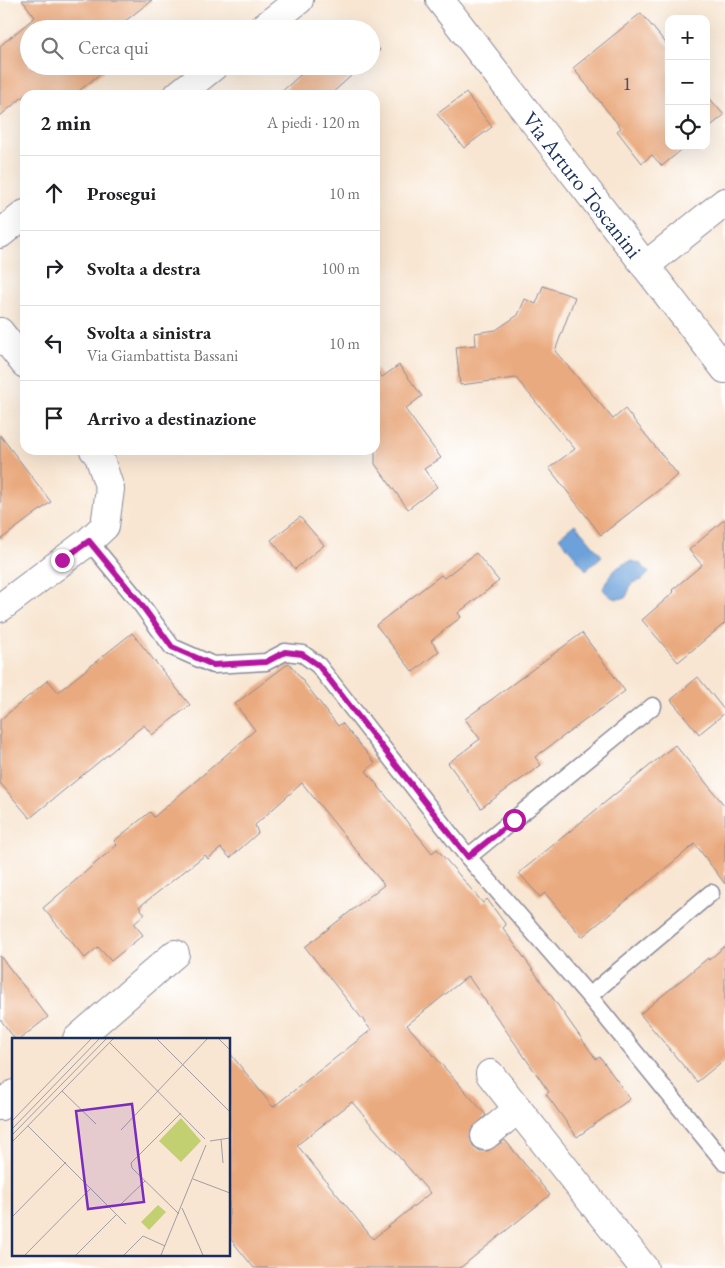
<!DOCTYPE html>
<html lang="it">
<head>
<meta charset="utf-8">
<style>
	body { margin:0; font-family:"EB Garamond",serif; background:#f2f2f2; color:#202124 }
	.controls { position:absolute; right:15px; top:15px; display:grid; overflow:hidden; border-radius:10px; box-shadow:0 5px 20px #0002 }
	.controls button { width:45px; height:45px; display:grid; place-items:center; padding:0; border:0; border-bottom:1px solid #e0e0e0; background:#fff; color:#202124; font:25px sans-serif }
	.stop { position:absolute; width:15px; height:15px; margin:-11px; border:4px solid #b5179e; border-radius:50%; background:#fff }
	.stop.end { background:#b5179e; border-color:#fff; box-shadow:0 1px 5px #0008 }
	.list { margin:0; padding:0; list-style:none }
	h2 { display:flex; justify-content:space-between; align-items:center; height:65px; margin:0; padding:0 20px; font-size:21px }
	h2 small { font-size:16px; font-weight:400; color:#757577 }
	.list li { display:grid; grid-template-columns:32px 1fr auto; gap:15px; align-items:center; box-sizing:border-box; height:75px; padding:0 20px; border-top:1px solid #e0e0e0 }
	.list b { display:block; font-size:19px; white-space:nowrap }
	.list p { margin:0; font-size:16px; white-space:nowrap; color:#757577 }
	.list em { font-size:16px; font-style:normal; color:#757577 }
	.icon { flex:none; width:28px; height:28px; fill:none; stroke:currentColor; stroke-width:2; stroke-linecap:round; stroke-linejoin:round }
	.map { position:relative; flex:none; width:725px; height:1268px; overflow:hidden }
	.search { position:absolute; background:#fff; box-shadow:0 5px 20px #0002; left:20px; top:20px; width:360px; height:55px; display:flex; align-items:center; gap:12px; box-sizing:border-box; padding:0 18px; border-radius:28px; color:#757577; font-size:19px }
	.panel { position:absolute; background:#fff; box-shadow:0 5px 20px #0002; left:20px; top:90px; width:360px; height:365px; border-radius:15px }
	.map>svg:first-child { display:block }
	.water { fill:#6ca1d9; stroke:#44689c }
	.building { fill:#eaaa7f; fill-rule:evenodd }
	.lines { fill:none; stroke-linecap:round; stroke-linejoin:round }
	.service-casing { stroke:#8a8a98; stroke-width:19 }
	.minor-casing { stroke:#8a8a98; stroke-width:30 }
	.service { stroke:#fff; stroke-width:16 }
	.minor { stroke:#fff; stroke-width:28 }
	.route { stroke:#b5179e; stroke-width:6 }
	.labels { text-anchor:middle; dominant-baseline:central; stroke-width:4; stroke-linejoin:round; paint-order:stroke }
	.number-label { font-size:20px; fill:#4f4e66 }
	.street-label { font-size:22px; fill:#1b2f5e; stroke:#fff }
	.inset-road { fill:none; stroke:#a09da4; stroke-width:1 }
	.view { fill:#7b2cbf; fill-opacity:0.15; stroke:#7b2cbf; stroke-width:2.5 }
	.inset-edge { fill:none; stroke:#1b2f5e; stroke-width:2.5 }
</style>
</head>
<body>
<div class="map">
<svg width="725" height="1268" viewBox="0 0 725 1268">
	<rect width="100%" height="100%" fill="#fff"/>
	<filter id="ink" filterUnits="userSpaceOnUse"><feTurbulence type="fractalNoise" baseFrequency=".02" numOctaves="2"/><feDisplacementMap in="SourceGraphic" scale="10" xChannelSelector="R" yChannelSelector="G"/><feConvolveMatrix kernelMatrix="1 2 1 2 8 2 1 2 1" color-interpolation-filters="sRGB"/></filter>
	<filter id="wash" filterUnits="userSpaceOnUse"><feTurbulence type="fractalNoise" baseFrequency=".0096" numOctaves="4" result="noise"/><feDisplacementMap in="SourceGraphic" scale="20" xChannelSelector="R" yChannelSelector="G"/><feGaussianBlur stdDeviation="1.12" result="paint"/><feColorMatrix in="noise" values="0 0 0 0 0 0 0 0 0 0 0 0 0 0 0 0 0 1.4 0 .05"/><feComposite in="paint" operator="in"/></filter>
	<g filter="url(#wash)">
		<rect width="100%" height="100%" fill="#f8e6d2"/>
		<!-- water -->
		<g class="water">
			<path d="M 575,524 L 602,556 L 586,570 L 559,537 Z"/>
			<path d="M 632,561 L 641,564 L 649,573 L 642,580 L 632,583 L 626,597 C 615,601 610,598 603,589 C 608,576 617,564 632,561 Z"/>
		</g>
		<g id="blocks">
			<!-- building -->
			<g class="building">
				<path d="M 22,0 L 152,0 L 115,29 L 29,29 L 29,66 L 103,66 L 106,69 L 74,95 L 25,95 L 0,116 L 0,46 L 35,17 Z"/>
				<path d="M 641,13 L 669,47 L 669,146 L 686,146 L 662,166 L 652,155 L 642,163 L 617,131 L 621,128 L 573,68 Z"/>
				<path d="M 371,39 L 380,50 L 371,58 Z"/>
				<path d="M 310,66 L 362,66 L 330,95 L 278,95 Z"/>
				<path d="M 466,93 L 492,127 L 464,148 L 437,114 Z"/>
				<path d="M 706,94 L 724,115 L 706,130 Z"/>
				<path d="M 543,286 L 575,297 L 555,351 L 613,419 L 625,409 L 678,475 L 601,535 L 549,468 L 575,449 L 516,378 L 460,385 L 456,347 L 476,345 L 475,333 L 496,330 L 518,315 L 525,299 L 536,304 Z"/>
				<path d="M 399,365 L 422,396 L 405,409 L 441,458 L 424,469 L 437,487 L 408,509 L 375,464 L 375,368 L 382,377 Z"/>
				<path d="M 0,435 L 51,502 L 0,540 Z"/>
				<path d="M 300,517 L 324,545 L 295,569 L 271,540 Z"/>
				<path d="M 725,519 L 725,623 L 678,662 L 642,620 L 674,592 L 672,590 L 702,565 L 689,550 Z"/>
				<path d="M 476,553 L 499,581 L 458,613 L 461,617 L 431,641 L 439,651 L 413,672 L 376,625 L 441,575 L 444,578 Z"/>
				<path d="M 132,633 L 190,705 L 152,735 L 144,725 L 30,818 L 0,783 L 0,720 L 48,680 L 58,692 Z"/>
				<path d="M 582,633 L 625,691 L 535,757 L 541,765 L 481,808 L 448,763 L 480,739 L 465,719 Z"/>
				<path d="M 289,663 L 338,726 L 342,723 L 375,763 L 366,771 L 432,853 L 437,849 L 483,903 L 487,899 L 506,925 L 503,928 L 596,1059 L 600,1057 L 630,1099 L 577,1137 L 546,1094 L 549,1092 L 468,976 L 407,1025 L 486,1115 L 471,1130 L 470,1138 L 473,1146 L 480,1151 L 488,1151 L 505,1140 L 550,1195 L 460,1268 L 254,1268 L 229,1237 L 229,1052 L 273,1107 L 371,1030 L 305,947 L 384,885 L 302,783 L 255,825 L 258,833 L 230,858 L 221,848 L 208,859 L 205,855 L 139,907 L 145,914 L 134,924 L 143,935 L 111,961 L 98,947 L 85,958 L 43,908 L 117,845 L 114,841 L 150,812 L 154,817 L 255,730 L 235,704 ZM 352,1102 L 430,1193 L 373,1239 L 297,1145 Z"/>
				<path d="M 698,677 L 725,711 L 725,713 L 699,734 L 671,700 Z"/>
				<path d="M 675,745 L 725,806 L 725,884 L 695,844 L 582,937 L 545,893 L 540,897 L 519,873 Z"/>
				<path d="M 725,946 L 725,1059 L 697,1082 L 640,1014 L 708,958 L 709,960 Z"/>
				<path d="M 0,956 L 48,1017 L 20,1039 L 15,1039 L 0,1019 Z"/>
			</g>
		</g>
	</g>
	<g filter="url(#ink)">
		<use href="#blocks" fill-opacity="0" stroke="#8a8a98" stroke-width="1"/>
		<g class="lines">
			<defs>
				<g id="service">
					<path d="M 89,541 L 140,603 L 172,647 L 213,665 L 266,662 L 285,652 L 303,654 L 318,665 L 468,857 L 589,996 L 725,1163"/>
					<path d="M 468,857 L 653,706"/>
					<path d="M 589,996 L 711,893"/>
				</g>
				<g id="minor">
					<path d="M 440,0 L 725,369"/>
					<path d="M 262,29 L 299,0"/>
					<path d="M 178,95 L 214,66"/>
					<path d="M 0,234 L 25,214"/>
					<path d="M 645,266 L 725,202"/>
					<path d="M 0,332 L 25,364"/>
					<path d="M 0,608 L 89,541 L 105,526 L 110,489 L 99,456 L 94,450"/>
					<path d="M 77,1039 L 175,954"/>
					<path d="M 490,1074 L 644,1268"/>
					<path d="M 0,1106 L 14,1094"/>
					<path d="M 485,1136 L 518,1109"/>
				</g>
			</defs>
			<!-- service casing -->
			<use href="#service" class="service-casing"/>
			<!-- minor casing -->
			<use href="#minor" class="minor-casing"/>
			<!-- service -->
			<use href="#service" class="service"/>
			<!-- minor -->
			<use href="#minor" class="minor"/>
		</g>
	</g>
	<g class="lines" filter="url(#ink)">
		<!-- route -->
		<path class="route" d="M 62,560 L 89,541 L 140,603 L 172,647 L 213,665 L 266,662 L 285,652 L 302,654 L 318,665 L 468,857 L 514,820"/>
	</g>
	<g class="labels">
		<!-- number labels -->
		<g class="number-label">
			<text x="627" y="83">1</text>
		</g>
		<!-- street labels -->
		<g class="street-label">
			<text transform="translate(582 185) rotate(52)">Via Arturo Toscanini</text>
		</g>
	</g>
	<!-- overview -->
	<g transform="translate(12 1038)">
		<rect width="218" height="218" fill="#f8e6d2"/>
		<path d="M 169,80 L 189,103 L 169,124 L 147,103 ZM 146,167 L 154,174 L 137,192 L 129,184 Z" fill="#c2d072"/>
		<path class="inset-road" d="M 144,0 L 218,74M 206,0 L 218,12M 98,5 L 193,101M 50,53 L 84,86M 0,83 L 80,0M 16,88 L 114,186M 0,91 L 88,0M 109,92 L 196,0M 0,97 L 95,0M 209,101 L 211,125M 198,103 L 218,100M 0,104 L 102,0M 181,141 L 218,155M 107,168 L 133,143M 170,170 L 191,217M 167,176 L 120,130 L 119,125 L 169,75M 0,179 L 54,124M 13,217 L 79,150M 64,217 L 105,176M 112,217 L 131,198 L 153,208M 149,217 L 194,107"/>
		<path class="view" d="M 120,66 L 132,164 L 76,171 L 64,73 Z"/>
		<rect width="218" height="218" class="inset-edge"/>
	</g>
</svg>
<div class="controls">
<button>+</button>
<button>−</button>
<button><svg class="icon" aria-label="locate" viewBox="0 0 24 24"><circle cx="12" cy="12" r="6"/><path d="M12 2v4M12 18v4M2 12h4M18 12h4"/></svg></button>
</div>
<div class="stop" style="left:514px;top:820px"></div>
<div class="stop end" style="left:62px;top:560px"></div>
<div class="search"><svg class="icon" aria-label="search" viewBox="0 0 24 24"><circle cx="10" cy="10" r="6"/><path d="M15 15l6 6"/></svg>Cerca qui</div>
<section class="panel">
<h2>2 min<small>A piedi · 120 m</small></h2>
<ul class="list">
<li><svg class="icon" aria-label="ahead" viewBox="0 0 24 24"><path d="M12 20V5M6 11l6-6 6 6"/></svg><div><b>Prosegui</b></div><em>10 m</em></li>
<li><svg class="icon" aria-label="right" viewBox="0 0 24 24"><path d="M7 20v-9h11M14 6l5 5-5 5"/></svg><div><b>Svolta a destra</b></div><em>100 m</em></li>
<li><svg class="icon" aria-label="left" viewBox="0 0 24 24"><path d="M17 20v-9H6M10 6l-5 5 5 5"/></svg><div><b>Svolta a sinistra</b><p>Via Giambattista Bassani</p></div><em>10 m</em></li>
<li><svg class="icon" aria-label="arrive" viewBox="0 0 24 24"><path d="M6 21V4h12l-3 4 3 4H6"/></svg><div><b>Arrivo a destinazione</b></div></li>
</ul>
</section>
</div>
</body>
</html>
